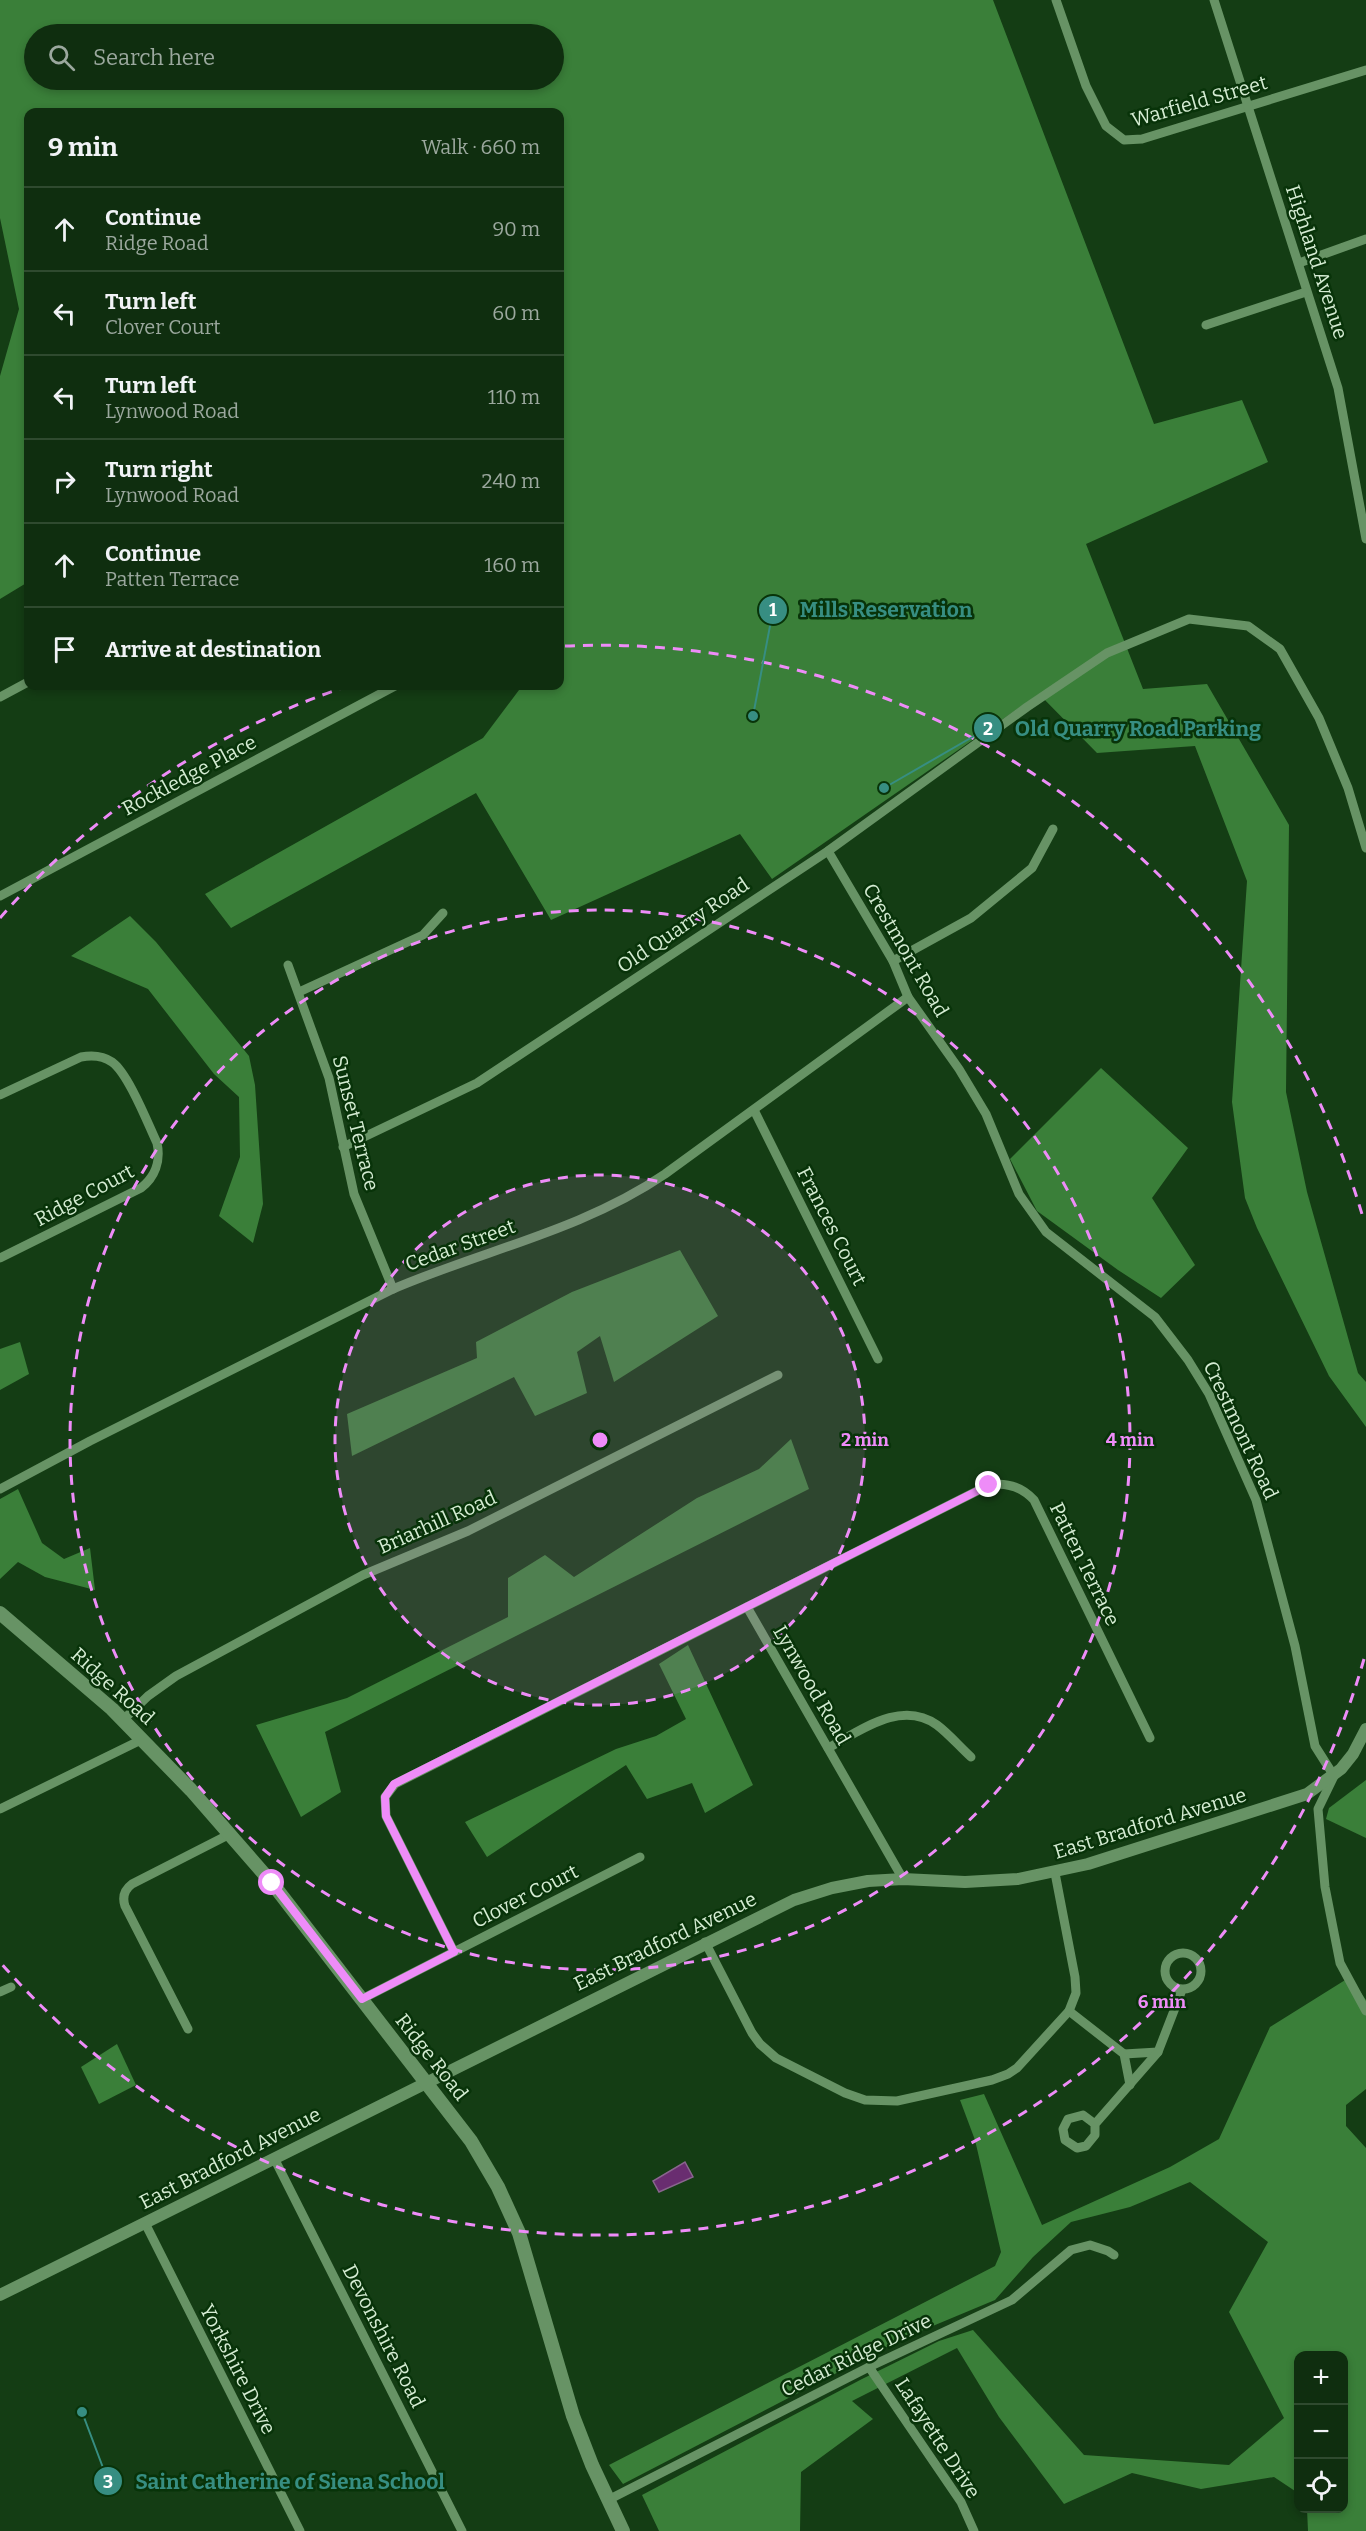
<!DOCTYPE html>
<html lang="en">
<head>
<meta charset="utf-8">
<style>
	body { margin:0; font-family:Bitter,serif; background:#1d3a1d; color:#f1f3f6 }
	.controls { position:absolute; right:18px; bottom:18px; display:grid; overflow:hidden; border-radius:12px; box-shadow:0 3px 9px #0003 }
	.controls button { width:54px; height:54px; display:grid; place-items:center; padding:0; border:0; border-bottom:2px solid #2f4a2f; background:#0f2e0f; color:#f1f3f6; font:30px sans-serif }
	.stop { position:absolute; width:18px; height:18px; margin:-14px; border:4px solid #ee8cf8; border-radius:50%; background:#fff }
	.stop.end { background:#ee8cf8; border-color:#fff; box-shadow:0 2px 6px #0008 }
	.list { margin:0; padding:0; list-style:none }
	h2 { display:flex; justify-content:space-between; align-items:center; height:78px; margin:0; padding:0 24px; font-size:26px }
	h2 small { font-size:20px; font-weight:400; color:#9ba89e }
	.list li { display:grid; grid-template-columns:39px 1fr auto; gap:18px; align-items:center; box-sizing:border-box; height:84px; padding:0 24px; border-top:2px solid #2f4a2f }
	.list b { display:block; font-size:22px; white-space:nowrap }
	.list p { margin:0; font-size:20px; white-space:nowrap; color:#9ba89e }
	.list em { font-size:20px; font-style:normal; color:#9ba89e }
	.icon { flex:none; width:33px; height:33px; fill:none; stroke:currentColor; stroke-width:2; stroke-linecap:round; stroke-linejoin:round }
	.map { position:relative; flex:none; width:1366px; height:2531px; overflow:hidden }
	.search { position:absolute; background:#0f2e0f; box-shadow:0 3px 9px #0003; left:24px; top:24px; width:540px; height:66px; display:flex; align-items:center; gap:15px; box-sizing:border-box; padding:0 21px; border-radius:33px; color:#9ba89e; font-size:22px }
	.panel { position:absolute; background:#0f2e0f; box-shadow:0 3px 9px #0003; left:24px; top:108px; width:540px; height:582px; border-radius:12px }
	.map>svg:first-child { display:block }
	.forest { fill:#3a7f39; fill-rule:evenodd }
	.water { fill:#692d70; stroke:#89668e; stroke-width:1.5 }
	.lines { fill:none; stroke-linecap:round; stroke-linejoin:round }
	.minor { stroke:#679365; stroke-width:9 }
	.tertiary { stroke:#679365; stroke-width:12 }
	.secondary { stroke:#679365; stroke-width:14 }
	.route { stroke:#ee8cf8; stroke-width:8 }
	.ring { fill:none; stroke:#ee8cf8; stroke-width:3; stroke-dasharray:10 8 }
	.labels { text-anchor:middle; dominant-baseline:central; stroke-width:5; stroke-linejoin:round; paint-order:stroke }
	.street-label { font-size:20px; fill:#d5ecd3; stroke:#083309 }
	.centre { fill:#ee8cf8; stroke:#083309; stroke-width:3 }
	.ring-label { font-size:18px; text-anchor:middle; font-weight:bold; fill:#ee8cf8; stroke:#083309; stroke-width:5; stroke-linejoin:round; paint-order:stroke }
	.leader { fill:none; stroke:#378e82; stroke-width:2 }
	.callout-dot { fill:#378e82; stroke:#083309; stroke-width:2 }
	.mark-label { font-size:18px; text-anchor:middle; font-weight:bold; fill:#fff }
	.callout-label { font-size:21px; text-anchor:middle; font-weight:bold; fill:#378e82; stroke:#083309; stroke-width:5; stroke-linejoin:round; paint-order:stroke }
</style>
</head>
<body>
<div class="map">
<svg width="1366" height="2531" viewBox="0 0 1366 2531">
	<rect width="100%" height="100%" fill="#143d14"/>
	<!-- forest -->
	<g class="forest">
		<path d="M 0,0 L 993,0 L 1154,424 L 1242,400 L 1268,462 L 1086,544 L 1143,689 L 1207,684 L 1289,825 L 1286,1092 L 1307,1192 L 1358,1373 L 1366,1382 L 1366,1427 L 1329,1376 L 1257,1228 L 1245,1198 L 1232,1102 L 1247,881 L 1195,746 L 1097,753 L 1039,694 L 772,879 L 740,834 L 551,920 L 476,793 L 231,928 L 205,894 L 483,738 L 522,686 L 560,686 L 560,636 L 562,632 L 560,628 L 560,112 L 28,112 L 28,582 L 0,599 L 0,376 L 19,309 L 0,218 ZM 34,34 L 554,34 L 554,80 L 34,80 Z"/>
		<path d="M 130,916 L 156,942 L 249,1056 L 255,1085 L 263,1204 L 253,1243 L 219,1216 L 240,1157 L 239,1097 L 214,1074 L 148,989 L 71,956 Z"/>
		<path d="M 1101,1068 L 1188,1148 L 1152,1198 L 1195,1265 L 1161,1298 L 1118,1270 L 1037,1211 L 1010,1159 Z"/>
		<path d="M 680,1250 L 718,1316 L 614,1382 L 600,1336 L 577,1352 L 587,1393 L 535,1416 L 514,1377 L 352,1456 L 347,1414 L 477,1358 L 476,1342 L 572,1292 Z"/>
		<path d="M 20,1342 L 29,1374 L 0,1390 L 0,1349 Z"/>
		<path d="M 791,1439 L 809,1489 L 325,1732 L 341,1792 L 301,1817 L 256,1725 L 347,1698 L 508,1617 L 508,1578 L 545,1555 L 574,1577 L 697,1498 L 759,1469 Z"/>
		<path d="M 18,1489 L 42,1543 L 64,1559 L 90,1548 L 95,1590 L 45,1577 L 18,1562 L 0,1579 L 0,1499 Z"/>
		<path d="M 688,1645 L 753,1785 L 705,1813 L 692,1783 L 647,1799 L 626,1765 L 487,1857 L 465,1822 L 616,1749 L 656,1736 L 686,1719 L 659,1664 Z"/>
		<path d="M 1366,1780 L 1366,1838 L 1326,1819 L 1329,1808 Z"/>
		<path d="M 1350,1977 L 1366,2000 L 1366,2089 L 1346,2105 L 1346,2126 L 1366,2148 L 1366,2531 L 1308,2531 L 1307,2509 L 1344,2508 L 1344,2356 L 1298,2356 L 1298,2493 L 1274,2477 L 1201,2489 L 1132,2473 L 1064,2504 L 999,2417 L 957,2348 L 852,2401 L 873,2419 L 801,2472 L 800,2531 L 659,2531 L 642,2495 L 862,2379 L 939,2341 L 973,2330 L 1084,2455 L 1229,2465 L 1284,2418 L 1229,2312 L 1268,2242 L 1190,2182 L 1130,2207 L 1071,2222 L 1033,2257 L 995,2300 L 904,2338 L 623,2484 L 609,2465 L 995,2266 L 1001,2252 L 975,2140 L 960,2100 L 984,2094 L 1042,2225 L 1170,2167 L 1219,2139 L 1270,2027 Z"/>
		<path d="M 117,2044 L 136,2085 L 99,2104 L 81,2067 Z"/>
	</g>
	<!-- water -->
	<path class="water" d="M 685,2162 L 693,2177 L 659,2192 L 653,2181 Z"/>
	<g class="lines">
		<!-- minor -->
		<g class="minor">
			<path d="M 1056,0 L 1086,86 L 1106,126 L 1124,140 L 1142,139 L 1366,70"/>
			<path d="M 1214,0 L 1338,388 L 1366,539"/>
			<path d="M 1299,263 L 1366,239"/>
			<path d="M 1206,325 L 1306,292"/>
			<path d="M 0,697 L 28,682"/>
			<path d="M 828,851 L 893,961 L 908,997 L 959,1069 L 986,1114 L 1019,1194 L 1046,1232 L 1155,1317 L 1188,1360 L 1209,1394 L 1256,1500 L 1295,1646 L 1315,1746 L 1334,1776 L 1318,1809 L 1325,1887 L 1340,1963 L 1366,2011"/>
			<path d="M 0,896 L 395,686"/>
			<path d="M 893,961 L 971,918 L 1032,868 L 1053,829"/>
			<path d="M 288,965 L 329,1078 L 354,1194 L 393,1289"/>
			<path d="M 299,992 L 423,935 L 443,913"/>
			<path d="M 0,1095 L 81,1057 C 92,1055 102,1055 112,1062 C 128,1073 148,1124 157,1143 C 161,1161 155,1177 141,1188 L 0,1258"/>
			<path d="M 754,1110 L 878,1359"/>
			<path d="M 343,1147 L 477,1083 L 828,851 L 1027,707 L 1107,653 L 1189,619 L 1248,626 L 1280,649 L 1319,718 L 1348,788 L 1366,848"/>
			<path d="M 0,1489 L 90,1441 L 393,1289 C 484,1250 583,1230 665,1174 L 908,997"/>
			<path d="M 747,1607 L 903,1879"/>
			<path d="M 123,1720 L 148,1696 L 176,1676 L 363,1575 L 468,1531 L 778,1375"/>
			<path d="M 828,1748 C 860,1731 901,1699 937,1725 C 949,1734 960,1747 971,1757"/>
			<path d="M 0,1809 L 143,1739"/>
			<path d="M 705,1942 L 752,2033 L 760,2044 L 776,2058 L 845,2093 L 865,2100 L 897,2101 L 992,2080 L 1008,2074 L 1017,2068 L 1069,2011 L 1076,1993 L 1075,1977 L 1055,1873"/>
			<path d="M 454,1952 L 386,1816 L 385,1797 L 395,1784 L 989,1485 C 1007,1482 1022,1487 1034,1500 L 1150,1738"/>
			<circle cx="1183" cy="1971" r="18"/>
			<path d="M 0,1992 L 11,1987"/>
			<path d="M 362,1999 L 640,1857"/>
			<path d="M 1069,2011 L 1124,2054 L 1130,2085"/>
			<path d="M 188,2029 L 125,1906 C 122,1897 124,1890 132,1884 L 230,1834"/>
			<path d="M 1124,2054 L 1158,2052"/>
			<path d="M 1095,2124 L 1095,2135 L 1086,2146 L 1077,2148 L 1065,2140 L 1063,2129 L 1068,2119 L 1083,2115 L 1095,2124 L 1158,2052 L 1182,1990"/>
			<path d="M 274,2158 L 462,2531"/>
			<path d="M 145,2223 L 300,2531"/>
			<path d="M 869,2367 L 961,2502 L 974,2531"/>
			<path d="M 608,2500 L 869,2367 L 1012,2300 L 1071,2250 L 1090,2245 L 1108,2251 L 1114,2255"/>
		</g>
		<!-- tertiary -->
		<path class="tertiary" d="M 0,2295 L 794,1900 L 832,1888 L 868,1881 L 903,1879 L 965,1882 L 1018,1879 L 1088,1864 L 1307,1794 L 1341,1769 L 1353,1754 L 1366,1729"/>
		<!-- secondary -->
		<path class="secondary" d="M 0,1613 L 112,1709 L 191,1790 L 272,1883 L 471,2141 L 498,2187 L 519,2233 L 573,2416 L 592,2465 L 623,2531"/>
	</g>
	<g class="lines">
		<!-- route -->
		<path class="route" d="M 272,1883 L 362,1999 L 454,1952 L 386,1816 L 385,1797 L 394,1784 L 989,1485"/>
	</g>
	<!-- distance rings -->
	<circle cx="600" cy="1440" r="265" fill="#ee8cf8" fill-opacity=".12"/>
	<g class="ring">
		<circle cx="600" cy="1440" r="265"/>
		<circle cx="600" cy="1440" r="530"/>
		<path d="M1364 1659A795 795 0 0 1 0 1962M0 918A795 795 0 0 1 348 686M565 646A795 795 0 0 1 1364 1221"/>
	</g>
	<g class="labels">
		<!-- street labels -->
		<g class="street-label">
			<text transform="translate(1199 101) rotate(-16)">Warfield Street</text>
			<text transform="translate(1317 262) rotate(72)">Highland Avenue</text>
			<text transform="translate(189 775) rotate(-28)">Rockledge Place</text>
			<text transform="translate(683 925) rotate(-34)">Old Quarry Road</text>
			<text transform="translate(906 950) rotate(60)">Crestmont Road</text>
			<text transform="translate(356 1123) rotate(76)">Sunset Terrace</text>
			<text transform="translate(84 1195) rotate(-28)">Ridge Court</text>
			<text transform="translate(832 1226) rotate(63)">Frances Court</text>
			<text transform="translate(460 1245) rotate(-20)">Cedar Street</text>
			<text transform="translate(1241 1430) rotate(65)">Crestmont Road</text>
			<text transform="translate(437 1522) rotate(-24)">Briarhill Road</text>
			<text transform="translate(1085 1564) rotate(64)">Patten Terrace</text>
			<text transform="translate(812 1685) rotate(60)">Lynwood Road</text>
			<text transform="translate(113 1686) rotate(42)">Ridge Road</text>
			<text transform="translate(1150 1823) rotate(-17)">East Bradford Avenue</text>
			<text transform="translate(525 1896) rotate(-27)">Clover Court</text>
			<text transform="translate(665 1941) rotate(-26)">East Bradford Avenue</text>
			<text transform="translate(432 2057) rotate(52)">Ridge Road</text>
			<text transform="translate(230 2158) rotate(-27)">East Bradford Avenue</text>
			<text transform="translate(384 2336) rotate(63)">Devonshire Road</text>
			<text transform="translate(856 2355) rotate(-26)">Cedar Ridge Drive</text>
			<text transform="translate(238 2369) rotate(63)">Yorkshire Drive</text>
			<text transform="translate(938 2438) rotate(57)">Lafayette Drive</text>
		</g>
	</g>
	<circle cx="600" cy="1440" r="9" class="centre"/>
	<g class="ring-label">
		<text x="865" y="1446">2 min</text>
		<text x="1130" y="1446">4 min</text>
		<text x="1162" y="2008">6 min</text>
	</g>
	<!-- callouts -->
	<path class="leader" d="M753 716L773 610M884 788L988 728M82 2412L108 2481"/>
	<g class="callout-dot">
		<circle cx="753" cy="716" r="6"/>
		<circle cx="884" cy="788" r="6"/>
		<circle cx="82" cy="2412" r="6"/>
		<circle cx="773" cy="610" r="15"/>
		<circle cx="988" cy="728" r="15"/>
		<circle cx="108" cy="2481" r="15"/>
	</g>
	<g class="mark-label">
		<text x="773" y="616">1</text>
		<text x="988" y="735">2</text>
		<text x="108" y="2488">3</text>
	</g>
	<g class="callout-label">
		<text x="886" y="617">Mills Reservation</text>
		<text x="1138" y="736">Old Quarry Road Parking</text>
		<text x="290" y="2489">Saint Catherine of Siena School</text>
	</g>
</svg>
<div class="controls">
<button>+</button>
<button>−</button>
<button><svg class="icon" aria-label="locate" viewBox="0 0 24 24"><circle cx="12" cy="12" r="6"/><path d="M12 2v4M12 18v4M2 12h4M18 12h4"/></svg></button>
</div>
<div class="stop" style="left:272px;top:1883px"></div>
<div class="stop end" style="left:989px;top:1485px"></div>
<div class="search"><svg class="icon" aria-label="search" viewBox="0 0 24 24"><circle cx="10" cy="10" r="6"/><path d="M15 15l6 6"/></svg>Search here</div>
<section class="panel">
<h2>9 min<small>Walk · 660 m</small></h2>
<ul class="list">
<li><svg class="icon" aria-label="ahead" viewBox="0 0 24 24"><path d="M12 20V5M6 11l6-6 6 6"/></svg><div><b>Continue</b><p>Ridge Road</p></div><em>90 m</em></li>
<li><svg class="icon" aria-label="left" viewBox="0 0 24 24"><path d="M17 20v-9H6M10 6l-5 5 5 5"/></svg><div><b>Turn left</b><p>Clover Court</p></div><em>60 m</em></li>
<li><svg class="icon" aria-label="left" viewBox="0 0 24 24"><path d="M17 20v-9H6M10 6l-5 5 5 5"/></svg><div><b>Turn left</b><p>Lynwood Road</p></div><em>110 m</em></li>
<li><svg class="icon" aria-label="right" viewBox="0 0 24 24"><path d="M7 20v-9h11M14 6l5 5-5 5"/></svg><div><b>Turn right</b><p>Lynwood Road</p></div><em>240 m</em></li>
<li><svg class="icon" aria-label="ahead" viewBox="0 0 24 24"><path d="M12 20V5M6 11l6-6 6 6"/></svg><div><b>Continue</b><p>Patten Terrace</p></div><em>160 m</em></li>
<li><svg class="icon" aria-label="arrive" viewBox="0 0 24 24"><path d="M6 21V4h12l-3 4 3 4H6"/></svg><div><b>Arrive at destination</b></div></li>
</ul>
</section>
</div>
</body>
</html>
